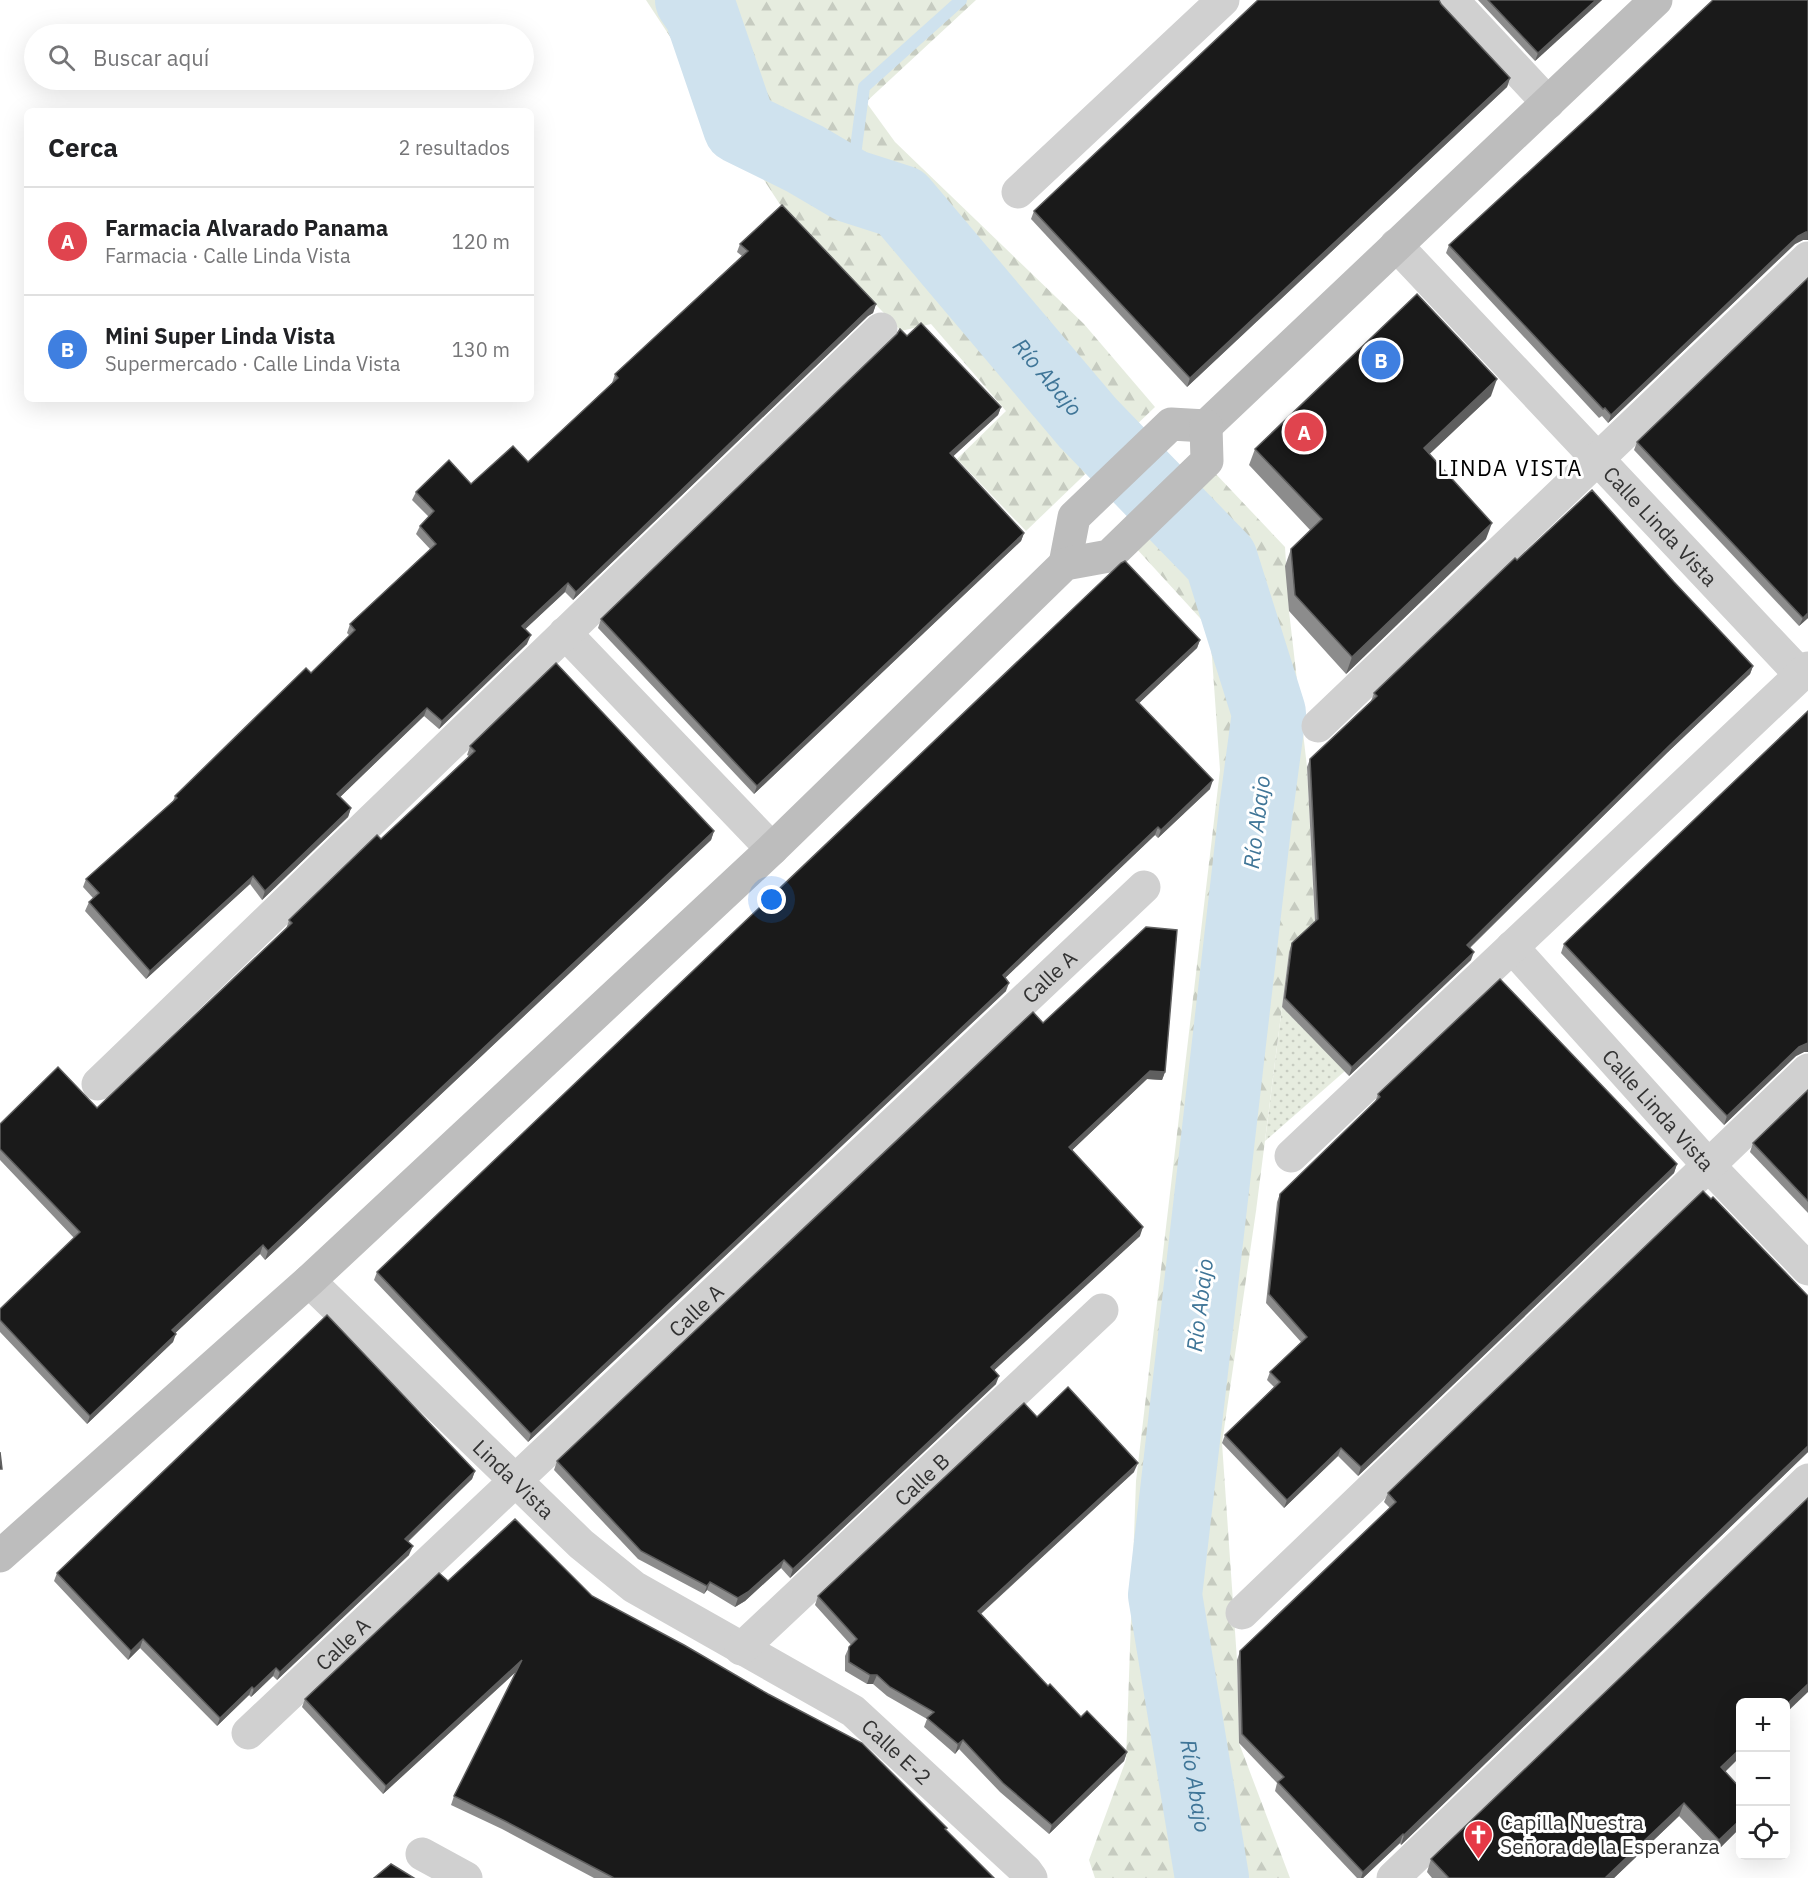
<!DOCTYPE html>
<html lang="es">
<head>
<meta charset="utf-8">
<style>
	body { margin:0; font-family:"IBM Plex Sans",sans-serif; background:#f6f6f6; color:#202124 }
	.controls { position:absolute; right:18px; bottom:18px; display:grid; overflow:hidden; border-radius:9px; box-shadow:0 6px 24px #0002 }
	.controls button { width:54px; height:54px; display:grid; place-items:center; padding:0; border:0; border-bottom:2px solid #e0e0e0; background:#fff; color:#202124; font:30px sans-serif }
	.you { position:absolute; left:772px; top:900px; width:21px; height:21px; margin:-15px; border:4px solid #fff; border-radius:50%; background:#1a73e8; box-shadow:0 0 0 9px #1a73e833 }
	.badge { display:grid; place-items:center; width:39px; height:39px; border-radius:50%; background:#e63946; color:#fff; font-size:20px; font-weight:700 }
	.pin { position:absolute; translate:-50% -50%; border:3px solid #fff; box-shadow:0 2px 6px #0006 }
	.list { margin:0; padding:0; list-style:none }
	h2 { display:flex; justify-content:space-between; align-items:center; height:78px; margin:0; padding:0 24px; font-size:26px }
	h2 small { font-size:20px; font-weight:400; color:#757577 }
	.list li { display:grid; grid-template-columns:39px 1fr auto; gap:18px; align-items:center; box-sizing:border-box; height:108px; padding:0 24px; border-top:2px solid #e0e0e0 }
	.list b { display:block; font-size:22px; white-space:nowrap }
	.list p { margin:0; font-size:20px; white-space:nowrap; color:#757577 }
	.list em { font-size:20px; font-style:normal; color:#757577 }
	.icon { flex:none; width:33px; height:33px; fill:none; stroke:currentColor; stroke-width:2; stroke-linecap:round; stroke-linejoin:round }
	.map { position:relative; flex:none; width:1808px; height:1878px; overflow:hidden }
	.search { position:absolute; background:#fff; box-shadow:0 6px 24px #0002; left:24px; top:24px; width:510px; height:66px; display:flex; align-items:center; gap:15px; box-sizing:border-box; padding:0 21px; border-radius:33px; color:#757577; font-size:22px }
	.panel { position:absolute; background:#fff; box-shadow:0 6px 24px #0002; left:24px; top:108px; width:510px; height:294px; border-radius:9px }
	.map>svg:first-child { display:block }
	.grass { fill:url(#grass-dots) }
	.forest { fill:url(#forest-firs) }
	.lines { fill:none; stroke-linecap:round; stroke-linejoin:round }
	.stream { stroke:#cfe2ee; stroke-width:12 }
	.river { stroke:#cfe2ee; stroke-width:74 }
	.street { stroke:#d0d0d0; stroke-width:33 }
	.secondary { stroke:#bdbdbd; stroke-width:33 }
	.wall { fill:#8c8c8c }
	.shaded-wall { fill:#5f5f5f }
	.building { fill:#1a1a1a; stroke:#5f5f5f; stroke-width:1.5 }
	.labels { text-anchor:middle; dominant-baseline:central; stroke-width:6; stroke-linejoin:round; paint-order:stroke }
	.street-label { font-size:21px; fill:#333; stroke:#fff }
	.poi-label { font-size:21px; fill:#333; stroke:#fff; text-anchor:start }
	.water-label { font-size:22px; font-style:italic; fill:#3f7597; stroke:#fff }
	.neighbourhood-label { font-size:22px; letter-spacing:1.5px; fill:#000; stroke:#fff }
</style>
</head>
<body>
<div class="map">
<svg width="1808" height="1878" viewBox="0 0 1808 1878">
	<defs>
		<pattern id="grass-dots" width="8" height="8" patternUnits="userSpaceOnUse" patternTransform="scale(1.5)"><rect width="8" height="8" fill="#e6ecdf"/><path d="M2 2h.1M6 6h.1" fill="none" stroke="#c6cbc0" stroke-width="1.8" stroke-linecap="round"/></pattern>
		<pattern id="forest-firs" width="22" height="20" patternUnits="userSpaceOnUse" patternTransform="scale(1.5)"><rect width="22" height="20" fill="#e6ecdf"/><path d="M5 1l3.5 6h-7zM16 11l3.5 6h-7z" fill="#c6cbc0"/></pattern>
	</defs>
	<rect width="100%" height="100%" fill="#fff"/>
	<!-- grass -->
	<path class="grass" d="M 1282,1007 L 1345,1071 L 1265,1141 Z"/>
	<!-- forest -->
	<g class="forest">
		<path d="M 646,0 L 976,0 L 866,102 L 895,142 L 1084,324 L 1155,407 L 1026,531 L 957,459 L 1006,411 L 931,324 L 901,331 L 779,203 Z"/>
		<path d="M 1214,472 L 1285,547 L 1289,611 L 1307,767 L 1315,928 L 1289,952 L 1256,1211 L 1222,1443 L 1237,1660 L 1239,1743 L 1290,1878 L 1095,1878 L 1089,1860 L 1126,1760 L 1136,1481 L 1220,770 L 1210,629 L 1135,547 Z"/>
	</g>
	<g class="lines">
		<!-- stream -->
		<path class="stream" d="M 851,186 L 864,87 L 961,0"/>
		<!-- river -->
		<path class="river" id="s1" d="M 692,0 L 701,13 L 740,127 L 805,159 L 851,186 L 901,202 L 1088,423 L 1221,560 L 1269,713 L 1256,810 L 1165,1595 L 1212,1878"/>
		<!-- street -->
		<g class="street">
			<path d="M 1452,0 L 1548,103"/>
			<path d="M 1018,192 L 1223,0"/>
			<path id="s2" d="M 1396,245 L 1801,675"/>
			<path d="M 565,633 L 772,849"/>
			<path d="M 1318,726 L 1808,258"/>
			<path id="s3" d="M 1512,947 L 1709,1166 L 1808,1269"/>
			<path d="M 98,1084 L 881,329"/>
			<path d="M 1291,1156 L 1808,668"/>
			<path id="s4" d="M 309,1281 L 581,1544 L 634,1587 L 853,1711 L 1026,1871 L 1031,1878"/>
			<path d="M 1242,1613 L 1808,1070"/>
			<path id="s5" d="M 741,1649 L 1102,1310"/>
			<path id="s6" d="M 248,1733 L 1144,887"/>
			<path d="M 422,1854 L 466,1878"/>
			<path d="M 1393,1878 L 1808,1480"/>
		</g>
		<!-- secondary -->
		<g class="secondary">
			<path d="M 1065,564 L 1074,517 L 1171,424 L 1206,426 L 1656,0"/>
			<path d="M 0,1556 L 309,1281 L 772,849 L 1065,564 L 1109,556 L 1207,461 L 1206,426"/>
		</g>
	</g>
	<!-- wall -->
	<g class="wall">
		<path d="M 1478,0 L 1602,0 L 1535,61 Z"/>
		<path d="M 1808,0 L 1808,240 L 1803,240 L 1795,244 L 1608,423 L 1602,416 L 1599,418 L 1446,253 L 1449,245 Z"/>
		<path d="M 1441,4 L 1510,78 L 1507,87 L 1187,387 L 1031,219 L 1034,211 Z"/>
		<path d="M 740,244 L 876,304 L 873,313 L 868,316 L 573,600 L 565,592 L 525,629 L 527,644 L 439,729 L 424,716 L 340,797 L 351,808 L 348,817 L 262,900 L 250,884 L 146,979 L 85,911 L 89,902 L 93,898 L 83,887 L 86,879 L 173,801 L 175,796 L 311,673 L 350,636 L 347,633 L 350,624 L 430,549 L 416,534 L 420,526 L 429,517 L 412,500 L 416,492 L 471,484 L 528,462 L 612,383 L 615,374 L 742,256 L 737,252 Z"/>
		<path d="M 907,336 L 1001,407 L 998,415 L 953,456 L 1024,533 L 1021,541 L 754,794 L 598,628 L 601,619 Z"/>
		<path d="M 1491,396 L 1429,454 L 1486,539 L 1346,674 L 1289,611 L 1285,566 L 1291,549 L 1311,531 L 1249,465 L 1255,449 Z"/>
		<path d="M 1637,442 L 1808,618 L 1799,626 L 1634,450 Z"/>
		<path d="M 1517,560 L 1674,582 L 1753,666 L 1750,674 L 1668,752 L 1470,948 L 1471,960 L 1349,1076 L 1282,1007 L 1289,952 L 1292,943 L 1315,923 L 1307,767 L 1310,759 L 1371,701 L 1374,693 Z"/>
		<path d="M 1200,640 L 1197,648 L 1139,703 L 1210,789 L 1158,838 L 1155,835 L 1031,953 L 1005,978 L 1006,991 L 528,1442 L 374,1280 L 377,1272 Z"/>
		<path d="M 470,746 L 714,831 L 711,840 L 265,1260 L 260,1254 L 175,1333 L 173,1342 L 87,1424 L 0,1332 L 0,1309 L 74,1238 L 0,1160 L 0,1124 L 97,1108 L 286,929 L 289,920 L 381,839 L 469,756 L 467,755 Z"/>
		<path d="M 1564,944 L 1804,1052 L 1796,1056 L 1724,1125 L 1561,953 Z"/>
		<path d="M 1043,1023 L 1165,1072 L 1162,1080 L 1147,1079 L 1072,1150 L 1140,1236 L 994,1370 L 996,1384 L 790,1578 L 781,1568 L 745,1601 L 735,1607 L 707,1590 L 704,1594 L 638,1559 L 554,1470 L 557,1461 Z"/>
		<path d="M 1808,1090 L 1808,1213 L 1750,1152 L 1753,1143 Z"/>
		<path d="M 1378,1094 L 1677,1164 L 1674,1173 L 1358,1476 L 1338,1456 L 1284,1508 L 1222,1443 L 1225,1435 L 1274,1387 L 1267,1380 L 1270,1372 L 1301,1342 L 1266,1303 L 1277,1202 L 1280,1194 L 1375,1102 Z"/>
		<path d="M 1808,1296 L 1808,1452 L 1401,1845 L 1400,1843 L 1363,1878 L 1357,1878 L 1275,1791 L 1277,1783 L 1239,1743 L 1237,1660 L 1240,1651 L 1390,1508 L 1384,1502 L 1388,1493 Z"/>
		<path d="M 1037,1417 L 1134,1472 L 981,1614 L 1048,1686 L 1081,1717 L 1127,1752 L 1124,1761 L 1049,1834 L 1000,1792 L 959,1749 L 955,1754 L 924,1727 L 927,1719 L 887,1696 L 873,1684 L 867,1684 L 845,1671 L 845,1656 L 849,1647 L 851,1645 L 815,1605 L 818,1596 Z"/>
		<path d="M 475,1471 L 472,1479 L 408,1542 L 409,1555 L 277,1680 L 273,1676 L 251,1697 L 249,1695 L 217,1726 L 140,1648 L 128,1660 L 54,1581 L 57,1573 Z"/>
		<path d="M 448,1581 L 592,1596 L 947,1828 L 946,1830 L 994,1878 L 594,1878 L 502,1829 L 451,1805 L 454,1796 L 517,1671 L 383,1794 L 302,1707 L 305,1699 Z"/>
		<path d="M 1725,1772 L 1740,1788 L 1740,1828 L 1715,1853 L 1679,1816 L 1614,1878 L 1432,1878 L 1427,1872 L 1431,1859 Z"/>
	</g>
	<!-- shaded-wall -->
	<g class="shaded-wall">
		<path d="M 1596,0 L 1602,0 L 1535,61 L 1538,53 Z"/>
		<path d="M 1510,78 L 1507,87 L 1187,387 L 1190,378 Z"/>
		<path d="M 1806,232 L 1808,232 L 1808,240 L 1803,240 L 1795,244 L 1608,423 L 1611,415 L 1798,236 Z"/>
		<path d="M 876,304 L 873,313 L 868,316 L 573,600 L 576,592 L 871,307 Z"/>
		<path d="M 1497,379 L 1491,396 L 1418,465 L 1424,448 Z"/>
		<path d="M 1001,407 L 998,415 L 947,462 L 950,453 Z"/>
		<path d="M 1492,523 L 1486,539 L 1346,674 L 1352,657 Z"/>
		<path d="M 1024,533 L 1021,541 L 754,794 L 757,786 Z"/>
		<path d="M 568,583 L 565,592 L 519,635 L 522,626 Z"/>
		<path d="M 1808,613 L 1808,618 L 1799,626 L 1803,618 Z"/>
		<path d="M 531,635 L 527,644 L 439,729 L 442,721 Z"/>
		<path d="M 1200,640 L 1197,648 L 1133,709 L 1136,700 Z"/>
		<path d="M 1753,666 L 1750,674 L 1668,752 L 1464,953 L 1467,945 L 1671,744 Z"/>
		<path d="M 427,708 L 424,716 L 334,803 L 337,794 Z"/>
		<path d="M 1213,780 L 1210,789 L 1158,838 L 1161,830 Z"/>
		<path d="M 351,808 L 348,817 L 262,900 L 265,891 Z"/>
		<path d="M 1158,827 L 1155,835 L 1000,983 L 1003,975 Z"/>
		<path d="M 714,831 L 711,840 L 265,1260 L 268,1251 Z"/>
		<path d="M 253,876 L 250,884 L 146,979 L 150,971 Z"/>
		<path d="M 1474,952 L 1471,960 L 1349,1076 L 1352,1067 Z"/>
		<path d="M 1009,983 L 1006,991 L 528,1442 L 531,1434 Z"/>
		<path d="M 1808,1043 L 1808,1052 L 1804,1052 L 1796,1056 L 1724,1125 L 1727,1116 L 1799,1047 Z"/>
		<path d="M 1150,1071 L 1165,1072 L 1162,1080 L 1147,1079 L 1066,1156 L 1069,1147 Z"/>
		<path d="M 1677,1164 L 1674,1173 L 1358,1476 L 1361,1467 Z"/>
		<path d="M 1143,1227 L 1140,1236 L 988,1376 L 991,1367 Z"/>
		<path d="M 263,1245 L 260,1254 L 169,1339 L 172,1330 Z"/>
		<path d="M 176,1334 L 173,1342 L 87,1424 L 90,1416 Z"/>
		<path d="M 999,1376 L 996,1384 L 790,1578 L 793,1569 Z"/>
		<path d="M 1808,1446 L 1808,1452 L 1401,1845 L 1404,1835 Z"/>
		<path d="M 1341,1448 L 1338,1456 L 1284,1508 L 1287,1500 Z"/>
		<path d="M 1138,1463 L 1134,1472 L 974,1620 L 978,1611 Z"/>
		<path d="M 475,1471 L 472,1479 L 402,1547 L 405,1539 Z"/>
		<path d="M 413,1546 L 409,1555 L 277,1680 L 280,1672 Z"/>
		<path d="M 784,1560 L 781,1568 L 745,1601 L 735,1607 L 738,1598 Z"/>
		<path d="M 710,1582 L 707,1590 L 704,1594 L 707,1586 Z"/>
		<path d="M 143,1639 L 140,1648 L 128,1660 L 131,1651 Z"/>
		<path d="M 522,1660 L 519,1669 L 383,1794 L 386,1786 Z"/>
		<path d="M 276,1668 L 273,1676 L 251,1697 L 254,1689 Z"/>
		<path d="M 870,1675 L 877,1675 L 873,1684 L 867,1684 Z"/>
		<path d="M 1808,1684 L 1808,1692 L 1785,1714 L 1785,1706 Z"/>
		<path d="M 252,1687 L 249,1695 L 217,1726 L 220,1718 Z"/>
		<path d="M 963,1740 L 959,1749 L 955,1754 L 958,1744 Z"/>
		<path d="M 1740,1749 L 1740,1757 L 1717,1780 L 1721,1767 Z"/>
		<path d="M 1127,1752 L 1124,1761 L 1049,1834 L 1052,1825 Z"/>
		<path d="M 1684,1803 L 1679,1816 L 1614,1878 L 1605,1878 Z"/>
		<path d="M 1740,1820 L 1740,1828 L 1715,1853 L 1719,1840 Z"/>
		<path d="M 1403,1834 L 1400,1843 L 1363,1878 L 1361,1878 L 1363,1872 Z"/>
	</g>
	<!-- building -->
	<g class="building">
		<path d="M 1258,0 L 1439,0 L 1441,4 L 1510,78 L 1190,378 L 1034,211 Z"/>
		<path d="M 1488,0 L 1596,0 L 1538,53 Z"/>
		<path d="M 1713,0 L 1808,0 L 1808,232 L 1806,232 L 1798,236 L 1611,415 L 1605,408 L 1603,409 L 1449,245 L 1595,111 Z"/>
		<path d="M 782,205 L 876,304 L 871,307 L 576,592 L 568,583 L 522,626 L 531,635 L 442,721 L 427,708 L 337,794 L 351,808 L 265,891 L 253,876 L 150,971 L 89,902 L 99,893 L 86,879 L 177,798 L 175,796 L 306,668 L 311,673 L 355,630 L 350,624 L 436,544 L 420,526 L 434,511 L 416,492 L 449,460 L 471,484 L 513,446 L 528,462 L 618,378 L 615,374 L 748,251 L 740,244 Z"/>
		<path d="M 1808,278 L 1808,613 L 1803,618 L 1637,442 Z"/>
		<path d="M 1417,294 L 1497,379 L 1424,448 L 1492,523 L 1352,657 L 1295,595 L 1291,549 L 1322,519 L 1255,449 Z"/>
		<path d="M 921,323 L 1001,407 L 950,453 L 1024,533 L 757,786 L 601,619 L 897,334 L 900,329 L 907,336 Z"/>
		<path d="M 1592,490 L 1674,582 L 1753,666 L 1671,744 L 1467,945 L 1474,952 L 1352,1067 L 1285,998 L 1292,943 L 1318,919 L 1310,759 L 1377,696 L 1374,693 L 1515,558 L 1517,560 Z"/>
		<path d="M 1125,561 L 1200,640 L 1136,700 L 1213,780 L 1161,830 L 1158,827 L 1034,945 L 1003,975 L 1009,983 L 531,1434 L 377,1272 L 1121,563 Z"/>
		<path d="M 556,663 L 714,831 L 268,1251 L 263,1245 L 172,1330 L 176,1334 L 90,1416 L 0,1320 L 0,1309 L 80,1232 L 0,1149 L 0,1124 L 58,1067 L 97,1108 L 292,923 L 289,920 L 377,835 L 381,839 L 475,751 L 470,746 Z"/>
		<path d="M 1808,711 L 1808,1043 L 1799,1047 L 1727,1116 L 1564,944 Z"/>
		<path d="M 1146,927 L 1177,930 L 1165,1072 L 1150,1071 L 1069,1147 L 1143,1227 L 991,1367 L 999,1376 L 793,1569 L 784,1560 L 748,1592 L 738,1598 L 710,1582 L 707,1586 L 641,1551 L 557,1461 L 1033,1012 L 1043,1023 Z"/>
		<path d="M 1500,979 L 1677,1164 L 1361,1467 L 1341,1448 L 1287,1500 L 1225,1435 L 1280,1382 L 1270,1372 L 1307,1337 L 1269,1294 L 1280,1194 L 1380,1097 L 1378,1094 Z"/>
		<path d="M 1808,1090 L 1808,1201 L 1753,1143 Z"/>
		<path d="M 1703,1191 L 1711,1199 L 1713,1197 L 1808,1296 L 1808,1446 L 1404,1835 L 1403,1834 L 1363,1872 L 1278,1782 L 1284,1777 L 1242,1734 L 1240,1651 L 1396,1502 L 1388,1493 Z"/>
		<path d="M 327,1315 L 475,1471 L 405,1539 L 413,1546 L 280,1672 L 276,1668 L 254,1689 L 252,1687 L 220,1718 L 143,1639 L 131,1651 L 57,1573 Z"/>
		<path d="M 1068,1387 L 1138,1463 L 978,1611 L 1048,1686 L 1050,1684 L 1081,1717 L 1087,1711 L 1127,1752 L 1052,1825 L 1003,1783 L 963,1740 L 958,1744 L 927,1718 L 934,1712 L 890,1687 L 877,1675 L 870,1675 L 849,1662 L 849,1647 L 857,1639 L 818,1596 L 1024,1403 L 1037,1417 Z"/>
		<path d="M 0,1452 L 2,1469 L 0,1469 Z"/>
		<path d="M 1808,1498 L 1808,1684 L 1785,1706 L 1785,1702 L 1740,1702 L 1740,1749 L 1721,1767 L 1740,1788 L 1740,1820 L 1719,1840 L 1684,1803 L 1605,1878 L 1449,1878 L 1431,1859 Z"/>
		<path d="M 515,1519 L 592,1596 L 684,1645 L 768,1694 L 862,1743 L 947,1828 L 945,1829 L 994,1878 L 614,1878 L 505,1821 L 454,1796 L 522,1660 L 386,1786 L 305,1699 L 439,1573 L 448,1581 Z"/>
		<path d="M 391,1864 L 414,1878 L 374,1878 Z"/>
	</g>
	<!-- icons -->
	<defs>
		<symbol id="church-pin" viewBox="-11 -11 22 30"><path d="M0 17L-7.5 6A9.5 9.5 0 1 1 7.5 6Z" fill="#e63946" stroke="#fff"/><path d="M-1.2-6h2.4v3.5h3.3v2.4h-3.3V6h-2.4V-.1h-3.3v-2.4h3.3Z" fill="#fff"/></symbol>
	</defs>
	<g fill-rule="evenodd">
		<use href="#church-pin" x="1462" y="1818" width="33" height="45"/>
	</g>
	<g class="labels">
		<!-- street labels -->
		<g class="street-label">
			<text stroke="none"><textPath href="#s2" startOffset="386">Calle Linda Vista</textPath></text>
			<text stroke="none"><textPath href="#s6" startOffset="1102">Calle A</textPath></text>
			<text stroke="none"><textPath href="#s3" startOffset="219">Calle Linda Vista</textPath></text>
			<text stroke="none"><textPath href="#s6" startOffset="616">Calle A</textPath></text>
			<text stroke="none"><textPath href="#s4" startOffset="285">Linda Vista</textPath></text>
			<text stroke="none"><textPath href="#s5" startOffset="248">Calle B</textPath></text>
			<text stroke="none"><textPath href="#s6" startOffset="130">Calle A</textPath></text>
			<text stroke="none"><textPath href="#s4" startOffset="758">Calle E-2</textPath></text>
		</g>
		<!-- poi labels -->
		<g class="poi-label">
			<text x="1500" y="1822">Capilla Nuestra<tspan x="1500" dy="24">Señora de la Esperanza</tspan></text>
		</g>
		<!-- water labels -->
		<g class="water-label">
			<text stroke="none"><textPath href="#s1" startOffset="543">Río Abajo</textPath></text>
			<text transform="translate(1256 822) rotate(-83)">Río Abajo</text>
			<text transform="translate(1199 1305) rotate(-83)">Río Abajo</text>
			<text stroke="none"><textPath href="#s1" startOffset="2037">Río Abajo</textPath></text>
		</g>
		<!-- neighbourhood labels -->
		<g class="neighbourhood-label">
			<text x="1510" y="467">LINDA VISTA</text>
		</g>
	</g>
</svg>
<div class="controls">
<button>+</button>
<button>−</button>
<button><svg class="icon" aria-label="locate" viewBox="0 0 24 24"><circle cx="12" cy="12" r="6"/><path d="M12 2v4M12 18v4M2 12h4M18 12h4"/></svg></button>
</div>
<div class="you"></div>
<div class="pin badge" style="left:1304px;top:432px;background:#e0444e">A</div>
<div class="pin badge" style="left:1381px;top:360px;background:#3f7fe0">B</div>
<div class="search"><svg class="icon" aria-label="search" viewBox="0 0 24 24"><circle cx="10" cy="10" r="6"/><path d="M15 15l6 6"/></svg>Buscar aquí</div>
<section class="panel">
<h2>Cerca<small>2 resultados</small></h2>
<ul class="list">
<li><span class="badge" style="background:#e0444e">A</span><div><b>Farmacia Alvarado Panama</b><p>Farmacia · Calle Linda Vista</p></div><em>120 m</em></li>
<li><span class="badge" style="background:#3f7fe0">B</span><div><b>Mini Super Linda Vista</b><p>Supermercado · Calle Linda Vista</p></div><em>130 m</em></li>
</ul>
</section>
</div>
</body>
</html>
